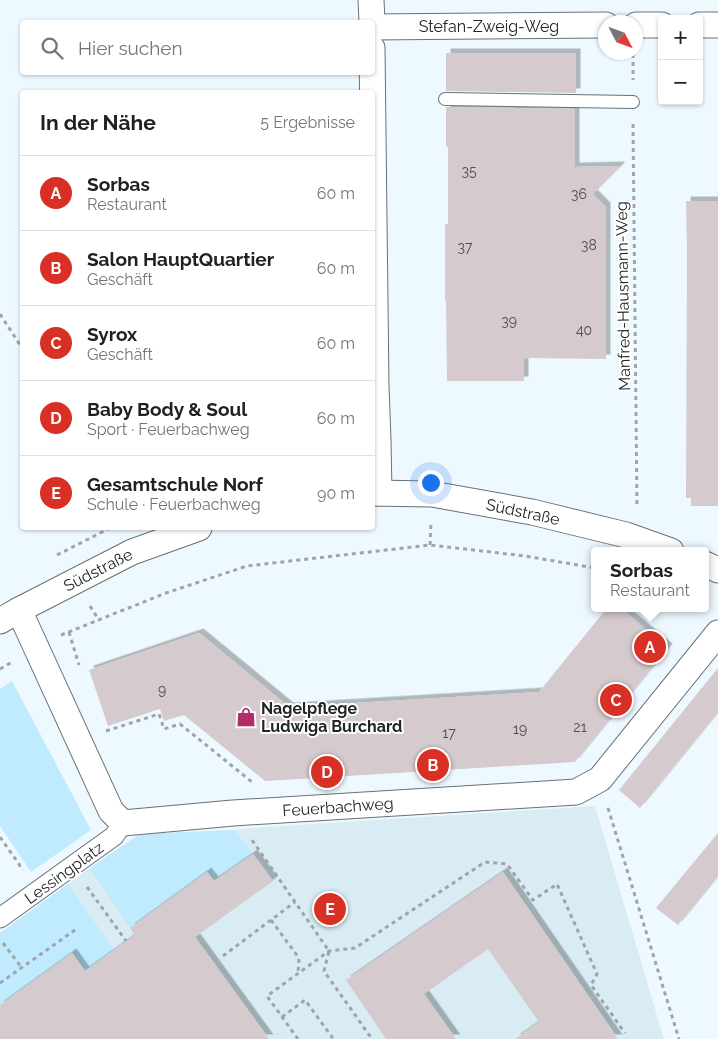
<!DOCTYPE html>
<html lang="de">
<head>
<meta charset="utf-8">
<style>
	body { margin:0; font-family:Raleway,sans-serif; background:#f6f6f6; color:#202124 }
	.controls { position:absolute; right:15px; top:15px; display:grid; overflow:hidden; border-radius:5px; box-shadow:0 1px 4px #0004 }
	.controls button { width:45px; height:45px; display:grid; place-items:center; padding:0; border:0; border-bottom:1px solid #e0e0e0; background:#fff; color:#202124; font:25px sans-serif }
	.compass { position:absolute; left:598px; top:15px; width:45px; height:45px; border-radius:50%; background:#fff; box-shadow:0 1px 4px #0004; rotate:131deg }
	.you { position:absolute; left:430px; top:482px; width:18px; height:18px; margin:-12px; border:4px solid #fff; border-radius:50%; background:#1a73e8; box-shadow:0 0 0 8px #1a73e833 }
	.badge { display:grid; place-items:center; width:32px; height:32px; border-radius:50%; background:#d93025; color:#fff; font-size:16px; font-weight:700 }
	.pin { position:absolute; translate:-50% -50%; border:2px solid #fff; box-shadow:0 1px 5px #0006 }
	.popup { position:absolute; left:591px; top:547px; width:118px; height:65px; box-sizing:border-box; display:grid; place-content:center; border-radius:5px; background:#fff; filter:drop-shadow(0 1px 4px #0005); font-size:16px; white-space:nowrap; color:#757577 }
	.popup b { font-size:19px; color:#202124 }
	.popup::after { content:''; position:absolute; left:50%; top:100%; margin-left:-10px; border:10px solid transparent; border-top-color:#fff }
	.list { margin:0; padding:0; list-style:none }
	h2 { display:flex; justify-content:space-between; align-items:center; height:65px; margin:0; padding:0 20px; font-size:21px }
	h2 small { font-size:16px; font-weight:400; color:#757577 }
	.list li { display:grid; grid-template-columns:32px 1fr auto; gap:15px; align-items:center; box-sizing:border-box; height:75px; padding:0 20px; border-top:1px solid #e0e0e0 }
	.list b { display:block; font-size:19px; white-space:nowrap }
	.list p { margin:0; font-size:16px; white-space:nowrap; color:#757577 }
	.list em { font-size:16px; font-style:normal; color:#757577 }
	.icon { flex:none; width:28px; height:28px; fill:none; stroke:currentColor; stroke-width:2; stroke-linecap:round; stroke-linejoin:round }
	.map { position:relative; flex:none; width:718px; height:1039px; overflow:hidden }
	.search { position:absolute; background:#fff; box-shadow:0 1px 4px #0004; left:20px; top:20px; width:355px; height:55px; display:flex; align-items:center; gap:12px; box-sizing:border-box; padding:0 18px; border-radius:5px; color:#757577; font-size:19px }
	.panel { position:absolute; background:#fff; box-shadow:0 1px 4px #0004; left:20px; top:90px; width:355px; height:440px; border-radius:5px }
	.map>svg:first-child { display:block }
	.built { fill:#d9ecf4 }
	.green { fill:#c0eafe }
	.building { fill:#d5cacd; filter:url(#shadow) }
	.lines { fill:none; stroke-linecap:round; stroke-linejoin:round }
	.service-casing { stroke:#677176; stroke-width:14 }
	.pedestrian-casing { stroke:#677176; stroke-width:21 }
	.minor-casing { stroke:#677176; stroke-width:27 }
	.path { stroke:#9da5a9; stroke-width:3; stroke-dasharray:4 4; stroke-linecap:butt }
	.service { stroke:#fff; stroke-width:12 }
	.pedestrian { stroke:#fff; stroke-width:19 }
	.minor { stroke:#fff; stroke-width:25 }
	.labels { text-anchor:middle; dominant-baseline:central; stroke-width:4; stroke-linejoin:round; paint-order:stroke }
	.number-label { font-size:14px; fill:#4e4e50 }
	.street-label { font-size:16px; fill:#212527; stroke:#fff }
	.poi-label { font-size:16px; font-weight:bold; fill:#212527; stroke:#fff; text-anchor:start }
</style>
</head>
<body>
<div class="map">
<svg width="718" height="1039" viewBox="0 0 718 1039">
	<defs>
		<filter id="shadow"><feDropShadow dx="4.5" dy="-4.5" stdDeviation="0" flood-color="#0004"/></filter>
	</defs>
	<rect width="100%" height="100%" fill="#eef9ff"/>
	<!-- built -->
	<path class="built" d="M 595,806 L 664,1039 L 0,1039 L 0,933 L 90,868 L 140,834 L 234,830 L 252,828 Z"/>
	<!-- green -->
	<g class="green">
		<path d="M 12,681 L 91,830 L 31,872 L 0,826 L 0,689 Z"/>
		<path d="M 234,830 L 253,854 L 214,881 L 207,872 L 130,928 L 90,868 L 140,834 Z"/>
		<path d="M 68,884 L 114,950 L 85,971 L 72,953 L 0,1005 L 0,933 Z"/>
	</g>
	<!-- building -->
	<g class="building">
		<path d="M 446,53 L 576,53 L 576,93 L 446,91 Z"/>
		<path d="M 446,107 L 575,109 L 575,167 L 621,166 L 593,194 L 606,207 L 606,359 L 524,358 L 524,381 L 447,381 L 446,301 L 445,301 L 445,224 L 448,224 L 448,147 L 446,146 Z"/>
		<path d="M 686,201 L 718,201 L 718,506 L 691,506 L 691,498 L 686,498 L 687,253 Z"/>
		<path d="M 607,608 L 620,608 L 668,648 L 575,762 L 265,781 L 184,715 L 164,721 L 160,709 L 108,726 L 89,670 L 199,633 L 289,707 L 539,692 Z"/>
		<path d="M 718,668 L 718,712 L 640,808 L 619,790 Z"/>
		<path d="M 718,833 L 718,876 L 678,925 L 656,908 Z"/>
		<path d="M 253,854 L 273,881 L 195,937 L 269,1039 L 0,1039 L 0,1005 L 72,953 L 85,971 L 135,935 L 130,928 L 207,872 L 214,881 Z"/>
		<path d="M 503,872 L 618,1039 L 515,1039 L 539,1022 L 488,949 L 424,994 L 456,1039 L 386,1039 L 346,980 Z"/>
	</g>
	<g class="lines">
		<defs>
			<path id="service" d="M 445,99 L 633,102"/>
			<path id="pedestrian" d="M 0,918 L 114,836 L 123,823"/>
			<g id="minor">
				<path d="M 371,0 L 372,22"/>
				<path d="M 636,25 L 662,25"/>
				<path d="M 699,25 L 718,25"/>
				<path d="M 372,27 L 606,25"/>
				<path d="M 372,48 L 376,386 L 378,440 L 379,493"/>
				<path d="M 372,493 L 432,494 L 532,512 L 626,535 L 671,551"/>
				<path d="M 705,564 L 718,570"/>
				<path d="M 19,610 L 111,811 L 123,823 L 233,813 L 576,792 L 600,779 L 718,633"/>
				<path d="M 0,621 L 19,610 L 132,552 L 199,528"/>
			</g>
		</defs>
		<!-- service casing -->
		<use href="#service" class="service-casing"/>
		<!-- pedestrian casing -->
		<use href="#pedestrian" class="pedestrian-casing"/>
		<!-- minor casing -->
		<use href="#minor" class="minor-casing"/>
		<!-- path -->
		<g class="path">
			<path d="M 633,54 L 633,80"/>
			<path d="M 633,124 L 637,508"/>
			<path d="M 0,314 L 22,348"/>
			<path d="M 430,545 L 431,522"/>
			<path d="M 57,555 L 110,528"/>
			<path d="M 90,606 L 99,620"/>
			<path d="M 69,632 L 79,665"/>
			<path d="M 61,635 L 166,593 L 247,566 L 430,545 L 525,556 L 595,568"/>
			<path d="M 0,669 L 12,662"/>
			<path d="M 106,731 L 159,714 L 164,729 L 180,724 L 252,782"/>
			<path d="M 608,808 L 679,1039"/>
			<path d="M 0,837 L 23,870"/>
			<path d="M 252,840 L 329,951 L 324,971 L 372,1039"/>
			<path d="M 87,887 L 126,941"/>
			<path d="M 271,920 L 299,958 L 298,973"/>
			<path d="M 3,943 L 22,968"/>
			<path d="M 223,956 L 295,902"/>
			<path d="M 0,983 L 75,930"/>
			<path d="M 282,1017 L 305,1000 L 332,1037 L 330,1039"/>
			<path d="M 298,1039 L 267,996 L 329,951 L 355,948 L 485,862 L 507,864 L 533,900 L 557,884 L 597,974 L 591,985 L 625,1033"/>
		</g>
		<!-- service -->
		<use href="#service" class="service"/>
		<!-- pedestrian -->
		<use href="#pedestrian" class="pedestrian"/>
		<!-- minor -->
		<use href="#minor" class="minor"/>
	</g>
	<!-- icons -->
	<defs>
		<symbol id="shop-bare" viewBox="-9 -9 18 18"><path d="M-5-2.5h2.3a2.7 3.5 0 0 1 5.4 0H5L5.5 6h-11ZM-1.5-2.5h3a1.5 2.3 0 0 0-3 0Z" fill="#b42b6b" stroke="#fff" stroke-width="2.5" paint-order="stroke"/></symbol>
	</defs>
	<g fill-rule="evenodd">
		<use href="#shop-bare" x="232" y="703" width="28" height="28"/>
	</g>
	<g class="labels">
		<!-- number labels -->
		<g class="number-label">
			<text x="469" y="171">35</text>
			<text x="579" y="194">36</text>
			<text x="589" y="245">38</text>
			<text x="465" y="247">37</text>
			<text x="509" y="321">39</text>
			<text x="584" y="330">40</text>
			<text x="162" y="690">9</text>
			<text x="580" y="727">21</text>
			<text x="520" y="729">19</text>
			<text x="449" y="733">17</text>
		</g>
		<!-- street labels -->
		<g class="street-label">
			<text x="489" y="26">Stefan-Zweig-Weg</text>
			<text transform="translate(623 296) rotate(-91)">Manfred-Hausmann-Weg</text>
			<text transform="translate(523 512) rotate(12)">Südstraße</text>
			<text transform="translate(98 570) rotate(-27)">Südstraße</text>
			<text transform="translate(338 807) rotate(-4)">Feuerbachweg</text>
			<text transform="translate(64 873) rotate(-36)">Lessingplatz</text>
		</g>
		<!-- poi labels -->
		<g class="poi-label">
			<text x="261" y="708">Nagelpflege<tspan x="261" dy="18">Ludwiga Burchard</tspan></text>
		</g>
	</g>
</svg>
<div class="controls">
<button>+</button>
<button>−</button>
</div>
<svg class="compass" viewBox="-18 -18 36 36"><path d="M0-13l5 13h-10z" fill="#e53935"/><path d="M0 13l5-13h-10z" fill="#757577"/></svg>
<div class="you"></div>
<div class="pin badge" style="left:650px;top:647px">A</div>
<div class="popup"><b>Sorbas</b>Restaurant</div>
<div class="pin badge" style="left:433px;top:765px">B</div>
<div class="pin badge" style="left:616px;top:700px">C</div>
<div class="pin badge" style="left:327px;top:772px">D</div>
<div class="pin badge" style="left:330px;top:909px">E</div>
<div class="search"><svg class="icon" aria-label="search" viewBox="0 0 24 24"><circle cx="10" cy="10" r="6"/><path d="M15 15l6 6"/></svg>Hier suchen</div>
<section class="panel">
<h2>In der Nähe<small>5 Ergebnisse</small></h2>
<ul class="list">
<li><span class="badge">A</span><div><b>Sorbas</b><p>Restaurant</p></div><em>60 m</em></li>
<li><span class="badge">B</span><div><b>Salon HauptQuartier</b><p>Geschäft</p></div><em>60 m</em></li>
<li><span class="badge">C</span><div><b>Syrox</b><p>Geschäft</p></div><em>60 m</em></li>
<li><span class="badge">D</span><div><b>Baby Body &amp; Soul</b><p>Sport · Feuerbachweg</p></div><em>60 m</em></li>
<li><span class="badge">E</span><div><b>Gesamtschule Norf</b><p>Schule · Feuerbachweg</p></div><em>90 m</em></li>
</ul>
</section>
</div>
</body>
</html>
